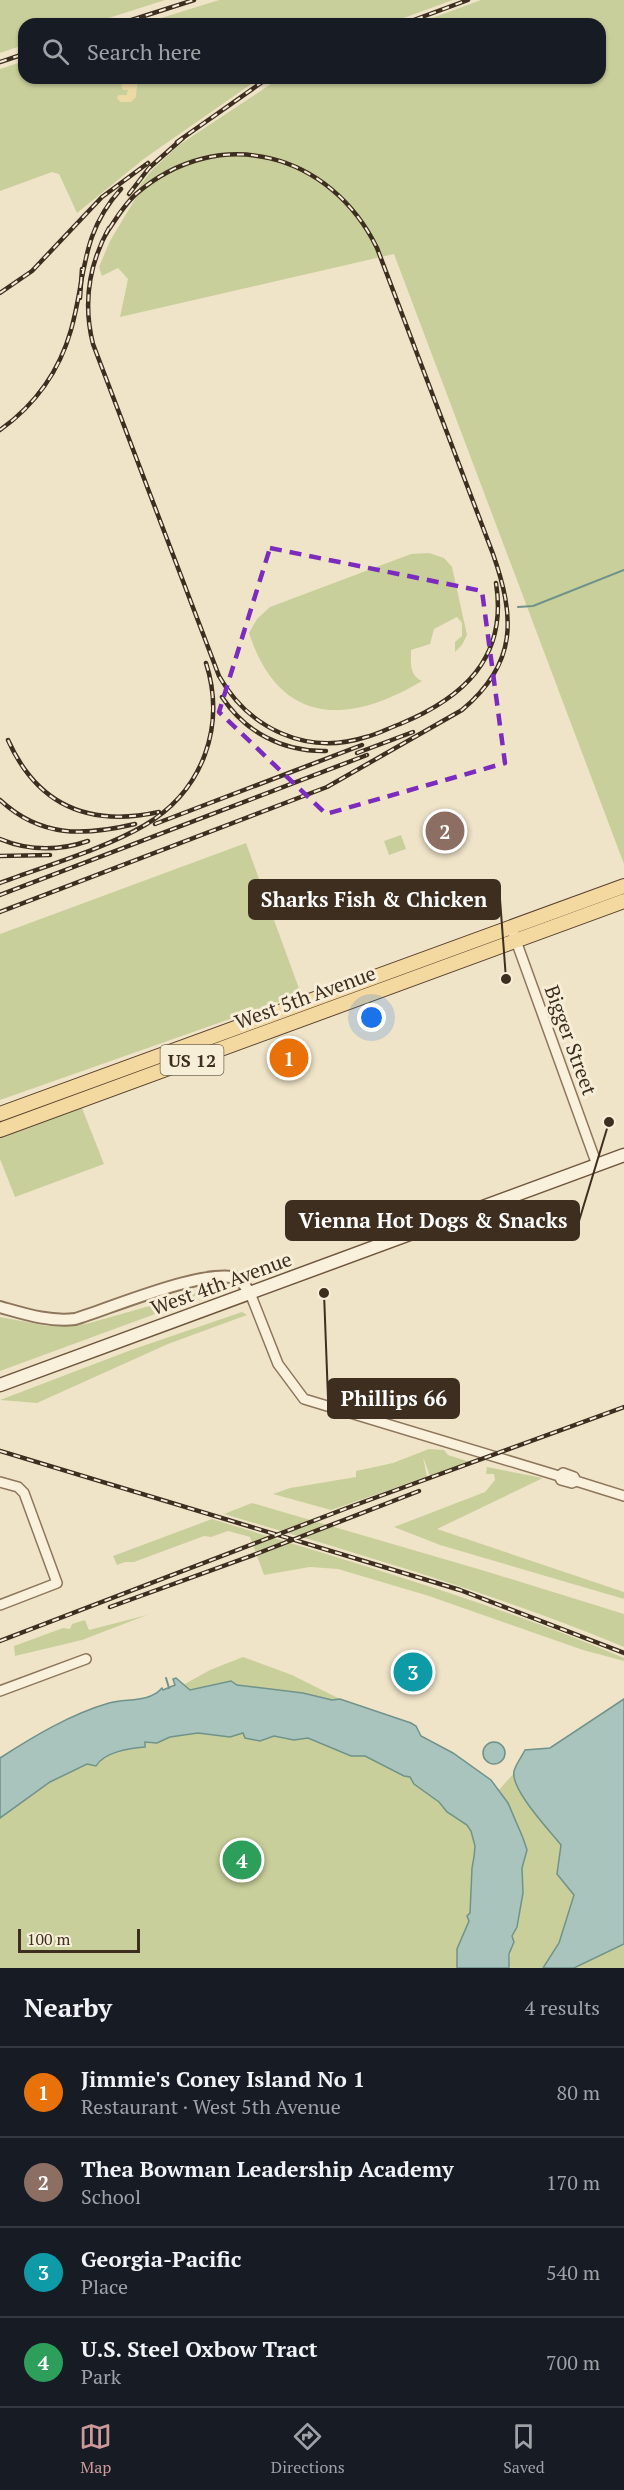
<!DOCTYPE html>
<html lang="en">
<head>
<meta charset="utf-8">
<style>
	body { margin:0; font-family:"PT Serif",serif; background:#242831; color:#f1f3f6 }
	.scale { position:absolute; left:18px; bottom:15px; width:122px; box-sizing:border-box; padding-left:6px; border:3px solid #3d2e20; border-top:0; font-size:16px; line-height:21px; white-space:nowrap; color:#3d2e20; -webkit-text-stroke:4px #f7eed8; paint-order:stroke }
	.you { position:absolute; left:372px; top:1018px; width:21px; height:21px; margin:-15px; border:4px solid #fff; border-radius:50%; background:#1a73e8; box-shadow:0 0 0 9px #1a73e833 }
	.badge { display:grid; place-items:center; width:39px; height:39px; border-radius:50%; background:#cc999b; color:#fff; font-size:20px; font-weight:700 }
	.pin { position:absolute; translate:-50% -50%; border:3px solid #fff; box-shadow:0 2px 6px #0006 }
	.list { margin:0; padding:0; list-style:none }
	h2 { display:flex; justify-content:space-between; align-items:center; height:78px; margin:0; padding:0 24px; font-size:26px }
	h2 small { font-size:20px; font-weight:400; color:#9ea1a6 }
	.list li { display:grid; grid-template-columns:39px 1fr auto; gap:18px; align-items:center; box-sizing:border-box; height:90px; padding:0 24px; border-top:2px solid #363941 }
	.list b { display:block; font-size:22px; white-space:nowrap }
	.list p { margin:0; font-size:20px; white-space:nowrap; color:#9ea1a6 }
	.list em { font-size:20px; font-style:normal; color:#9ea1a6 }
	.icon { flex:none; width:33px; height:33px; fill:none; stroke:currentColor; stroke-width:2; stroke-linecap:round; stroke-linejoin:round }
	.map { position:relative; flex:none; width:624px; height:1968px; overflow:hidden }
	.search { position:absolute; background:#171b24; box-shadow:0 2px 4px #0004; left:18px; right:18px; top:18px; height:66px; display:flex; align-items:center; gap:15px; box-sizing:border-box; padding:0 21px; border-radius:18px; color:#9ea1a6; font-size:22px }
	.sheet { height:438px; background:#171b24 }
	nav { display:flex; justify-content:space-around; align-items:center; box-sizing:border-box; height:84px; border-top:2px solid #363941; background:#171b24; font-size:16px; color:#9ea1a6 }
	nav a { display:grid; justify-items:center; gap:3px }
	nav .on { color:#cc999b }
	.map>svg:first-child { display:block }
	.green { fill:#c9cf9b }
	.sand { fill:#ecd9a5 }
	.water { fill:#a9c4bc; stroke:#6f938a; stroke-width:1.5 }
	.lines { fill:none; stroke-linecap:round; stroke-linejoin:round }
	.stream { stroke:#6f938a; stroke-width:2 }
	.minor-casing { stroke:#8d765c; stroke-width:12 }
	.tertiary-casing { stroke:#8d765c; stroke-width:14 }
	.secondary-casing { stroke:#6f573f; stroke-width:15 }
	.primary-casing { stroke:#5b4430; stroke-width:16 }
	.minor { stroke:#faf1dc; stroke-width:9 }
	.tertiary { stroke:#faf1dc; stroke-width:10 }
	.secondary { stroke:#faf1dc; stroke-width:12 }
	.primary { stroke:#f3d9a0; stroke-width:14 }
	.rail-casing { stroke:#3d2e20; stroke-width:4.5 }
	.rail { stroke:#f7eed8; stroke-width:2; stroke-dasharray:7; stroke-linecap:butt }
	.marked { fill:none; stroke:#7b2cbf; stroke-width:4.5; stroke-dasharray:12 8; stroke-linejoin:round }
	.labels { text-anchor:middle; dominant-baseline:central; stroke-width:6; stroke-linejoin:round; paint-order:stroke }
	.shield { fill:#f7eed8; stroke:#756857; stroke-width:1.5 }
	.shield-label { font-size:18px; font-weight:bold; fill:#3d2e20 }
	.street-label { font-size:20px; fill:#3d2e20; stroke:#f7eed8 }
	.leader { fill:none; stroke:#3d2e20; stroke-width:2 }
	.callout-dot { fill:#3d2e20; stroke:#f7eed8; stroke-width:2 }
	.callout { fill:#3d2e20; stroke:#3d2e20; stroke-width:2 }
	.callout-label { font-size:21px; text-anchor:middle; font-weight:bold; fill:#fff }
</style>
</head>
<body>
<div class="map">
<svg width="624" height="1968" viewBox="0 0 624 1968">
	<rect width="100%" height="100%" fill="#f0e4c8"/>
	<!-- green -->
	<g class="green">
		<path d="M 0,0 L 165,0 L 90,24 L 24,24 L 24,45 L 0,53 Z"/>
		<path d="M 219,0 L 453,0 L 387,24 L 142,24 Z"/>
		<path d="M 481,0 L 624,0 L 624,864 L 394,254 L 120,317 L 128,279 L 118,268 L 102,276 L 99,267 L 110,241 L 144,184 L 137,189 L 152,170 L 179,145 L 280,78 L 600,78 L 600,24 L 416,24 Z"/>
		<path d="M 24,61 L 24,78 L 118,78 L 128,90 L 127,96 L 119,95 L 117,98 L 121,102 L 137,88 L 136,78 L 260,78 L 145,158 L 77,213 L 59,174 L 52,172 L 0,191 L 0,69 Z"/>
		<path d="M 429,553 L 444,558 L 452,567 L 467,635 L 462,645 L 455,652 L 455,642 L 462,636 L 462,623 L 457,617 L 434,629 L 430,644 L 411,650 C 411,663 409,675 422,681 C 347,726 279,725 249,633 L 257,619 L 270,607 L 411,554 Z"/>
		<path d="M 401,835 L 406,849 L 389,855 L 384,841 Z"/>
		<path d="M 246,843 L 301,994 L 0,1100 L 0,934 Z"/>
		<path d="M 82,1108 L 104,1164 L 15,1197 L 0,1159 L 0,1138 Z"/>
		<path d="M 224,1285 L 226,1288 L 0,1371 L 0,1317 L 48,1326 L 86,1324 Z"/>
		<path d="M 242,1312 L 247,1315 L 168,1344 L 37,1403 L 0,1400 L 131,1350 Z"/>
		<path d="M 429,1449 L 444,1450 L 448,1455 L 470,1462 L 430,1476 L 423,1457 L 427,1477 L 331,1510 L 273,1494 L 290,1488 L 356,1477 L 356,1471 L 393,1463 Z"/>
		<path d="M 487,1467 L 543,1478 L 437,1529 L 624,1592 L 624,1599 L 440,1545 L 394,1527 L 485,1492 L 495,1480 L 494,1474 L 486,1474 Z"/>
		<path d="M 252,1503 L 485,1571 L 624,1614 L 624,1647 C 494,1593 359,1554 224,1514 Z"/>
		<path d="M 212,1519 C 351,1562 490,1601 624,1658 L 624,1661 L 583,1650 L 429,1596 L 338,1569 L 310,1567 L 264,1575 L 250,1537 L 228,1531 L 211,1537 L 204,1536 L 134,1562 L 125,1562 L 117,1565 L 113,1556 Z"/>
		<path d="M 147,1615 L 82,1640 L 15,1656 L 14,1646 L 63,1628 L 70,1629 L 72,1624 L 85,1620 L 89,1630 Z"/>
		<path d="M 243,1657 L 292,1675 L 340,1699 L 332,1700 L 303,1693 L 237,1685 L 231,1681 L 190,1690 L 183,1685 L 210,1670 Z"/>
		<path d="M 290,1725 L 408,1764 L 483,1831 L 485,1890 L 458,1968 L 0,1968 L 0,1814 L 59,1771 L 172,1726 Z"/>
		<path d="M 514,1773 C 512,1792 548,1829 561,1845 L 557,1874 L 574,1894 L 559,1943 L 543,1968 L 509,1968 L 512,1936 L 517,1927 L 523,1893 L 522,1868 L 527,1850 L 512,1812 L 498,1791 Z"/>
		<path d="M 624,1944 L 624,1968 L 574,1968 Z"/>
	</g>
	<!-- sand -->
	<path class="sand" d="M 118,78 L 137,78 L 136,97 L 131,102 L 121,102 L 117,98 L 119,95 L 127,95 L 128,90 L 123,90 L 121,86 L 123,83 Z"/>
	<!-- water -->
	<g class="water">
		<path d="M 176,1678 L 190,1690 L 231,1681 L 237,1685 L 303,1693 L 332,1700 L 340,1699 L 411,1723 L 416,1726 L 421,1736 L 453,1753 L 491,1780 L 508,1803 L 523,1838 L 527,1850 L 522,1868 L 523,1893 L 517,1927 L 512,1936 L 514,1942 L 509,1954 L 509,1968 L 457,1968 L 457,1949 L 469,1921 L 467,1916 L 470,1913 L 472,1868 L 474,1857 L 475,1846 L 471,1831 L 467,1825 L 447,1812 L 439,1802 L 414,1784 L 410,1777 L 404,1776 L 365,1756 L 351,1756 L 308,1738 L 294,1740 L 274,1736 L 260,1741 L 245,1738 L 243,1733 L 230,1737 L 198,1733 L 170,1737 L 157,1743 L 145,1742 L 145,1747 C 130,1748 104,1752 96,1766 L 87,1764 L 50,1782 L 0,1818 L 0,1758 C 34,1736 71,1714 109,1703 C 127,1698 149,1703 162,1688 L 163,1690 L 175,1685 L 173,1679 Z"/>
		<path d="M 624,1699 L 624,1944 L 574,1968 L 543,1968 L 559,1943 L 574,1895 L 557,1874 L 561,1845 C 549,1830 510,1789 514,1771 C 516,1764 522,1756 525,1750 L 550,1748 Z"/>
		<circle cx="494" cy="1753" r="11"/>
	</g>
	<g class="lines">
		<!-- stream -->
		<g class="stream">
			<path d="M 518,607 L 533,606 L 624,570"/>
			<path d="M 166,1678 L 169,1688"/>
		</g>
		<defs>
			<g id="minor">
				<path d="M 511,927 L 597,1165"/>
				<path d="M 250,1293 L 278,1364 L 304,1399 L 559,1476 L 561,1480 L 572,1483 L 576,1481"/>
				<path d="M 559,1476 L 563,1473 L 574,1477 L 576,1481 L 624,1496"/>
				<path d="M 0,1482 L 18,1487 L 24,1493 L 57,1583 L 0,1605"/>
				<path d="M 0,1691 L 86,1659"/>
			</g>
			<path id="tertiary" d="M 0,1307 C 25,1314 49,1322 75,1319 C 112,1308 208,1266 240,1279 L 250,1293"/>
			<path id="secondary" d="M 0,1385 L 624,1155"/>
			<g id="primary">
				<path d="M 0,1114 L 624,886"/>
				<path d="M 0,1130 L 624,901"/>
			</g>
		</defs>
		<!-- minor casing -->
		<use href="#minor" class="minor-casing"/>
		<!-- tertiary casing -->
		<use href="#tertiary" class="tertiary-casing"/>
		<!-- secondary casing -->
		<use href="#secondary" class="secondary-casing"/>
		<!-- primary casing -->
		<use href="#primary" class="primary-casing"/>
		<!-- minor -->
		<use href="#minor" class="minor"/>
		<!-- tertiary -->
		<use href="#tertiary" class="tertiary"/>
		<!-- secondary -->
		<use href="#secondary" class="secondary"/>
		<!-- primary -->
		<use href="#primary" class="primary"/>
		<defs>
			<g id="rail">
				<path d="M 119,24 L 194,0"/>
				<path d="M 403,24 L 468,0"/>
				<path d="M 0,62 L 24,54"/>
				<path d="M 177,142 L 268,78"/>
				<path d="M 129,194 L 149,168 L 183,138"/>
				<path d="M 109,228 C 89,264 83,304 93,344 L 219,676 C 249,729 307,756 366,737 C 378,734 389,728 400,724 C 463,698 508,658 496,583"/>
				<path d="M 0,293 L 32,271 L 102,197 L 148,163"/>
				<path d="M 80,298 L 82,269"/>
				<path d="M 0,430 C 35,405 59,372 71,330 C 86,277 80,234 121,189"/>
				<path d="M 222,697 C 245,732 283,752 326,751"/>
				<path d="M 8,740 C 38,807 90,827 159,812"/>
				<path d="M 357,753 L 413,732"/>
				<path d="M 0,800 C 41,838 84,836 135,824"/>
				<path d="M 155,824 L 362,745"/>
				<path d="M 0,839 C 29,851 59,851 88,841"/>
				<path d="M 0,856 L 50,855"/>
				<path d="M 0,883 C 45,866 104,849 145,825 C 203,791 226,726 206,663"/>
				<path d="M 0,895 L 367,755"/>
				<path d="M 0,912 L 327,787 L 462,710 C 518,663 515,617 493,554 L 377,248 C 331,153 219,122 136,194 C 124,205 115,220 106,234"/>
				<path d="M 0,1451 L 460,1590 L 624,1653"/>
				<path d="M 110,1607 L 256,1554 L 419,1491"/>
				<path d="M 0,1641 L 347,1508 L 624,1407"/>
			</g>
		</defs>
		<!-- rail casing -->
		<use href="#rail" class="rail-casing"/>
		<!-- rail -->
		<use href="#rail" class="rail"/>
	</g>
	<!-- marked area -->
	<path class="marked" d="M 270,548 L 482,591 L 505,763 L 326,814 L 219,712 Z"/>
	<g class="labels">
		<!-- shield labels -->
		<rect class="shield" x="160.5" y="1045" width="63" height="30" rx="4.5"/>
		<g class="shield-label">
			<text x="192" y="1060">US 12</text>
		</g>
		<!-- street labels -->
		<g class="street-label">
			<text transform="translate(305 997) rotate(-20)">West 5th Avenue</text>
			<text transform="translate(571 1040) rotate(70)">Bigger Street</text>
			<text transform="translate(221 1283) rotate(-20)">West 4th Avenue</text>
		</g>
	</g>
	<!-- callouts -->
	<path class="leader" d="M506 979L500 899M609 1122L579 1221M324 1293L328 1398"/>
	<g class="callout-dot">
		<circle cx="506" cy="979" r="6"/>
		<circle cx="609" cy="1122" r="6"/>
		<circle cx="324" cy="1293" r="6"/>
	</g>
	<g class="callout">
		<rect x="249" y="880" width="251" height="39" rx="6"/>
		<rect x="286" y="1201" width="293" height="39" rx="6"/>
		<rect x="328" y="1379" width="131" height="39" rx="6"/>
	</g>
	<g class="callout-label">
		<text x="374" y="907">Sharks Fish &amp; Chicken</text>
		<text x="433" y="1228">Vienna Hot Dogs &amp; Snacks</text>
		<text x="394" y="1406">Phillips 66</text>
	</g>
</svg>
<div class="scale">100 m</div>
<div class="you"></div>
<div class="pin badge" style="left:289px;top:1058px;background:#e8710a">1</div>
<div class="pin badge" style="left:445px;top:831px;background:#8d6e63">2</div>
<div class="pin badge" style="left:413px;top:1672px;background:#0f9aa8">3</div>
<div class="pin badge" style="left:242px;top:1860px;background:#2e9e5b">4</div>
<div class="search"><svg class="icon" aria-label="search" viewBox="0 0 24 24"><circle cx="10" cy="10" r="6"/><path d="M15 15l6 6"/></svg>Search here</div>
</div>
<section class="sheet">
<h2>Nearby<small>4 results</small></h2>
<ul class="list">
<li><span class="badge" style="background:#e8710a">1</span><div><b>Jimmie's Coney Island No 1</b><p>Restaurant · West 5th Avenue</p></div><em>80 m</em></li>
<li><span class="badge" style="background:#8d6e63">2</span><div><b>Thea Bowman Leadership Academy</b><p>School</p></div><em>170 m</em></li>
<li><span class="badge" style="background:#0f9aa8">3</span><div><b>Georgia-Pacific</b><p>Place</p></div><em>540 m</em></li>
<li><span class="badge" style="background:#2e9e5b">4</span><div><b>U.S. Steel Oxbow Tract</b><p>Park</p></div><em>700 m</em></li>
</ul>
</section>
<nav>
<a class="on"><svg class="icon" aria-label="map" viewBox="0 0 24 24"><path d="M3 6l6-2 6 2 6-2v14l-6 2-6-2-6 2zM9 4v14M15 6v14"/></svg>Map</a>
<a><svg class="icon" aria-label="directions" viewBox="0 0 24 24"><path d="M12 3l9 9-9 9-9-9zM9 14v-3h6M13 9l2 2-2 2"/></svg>Directions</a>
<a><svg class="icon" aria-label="saved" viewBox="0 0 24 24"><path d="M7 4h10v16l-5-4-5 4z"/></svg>Saved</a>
</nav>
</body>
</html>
